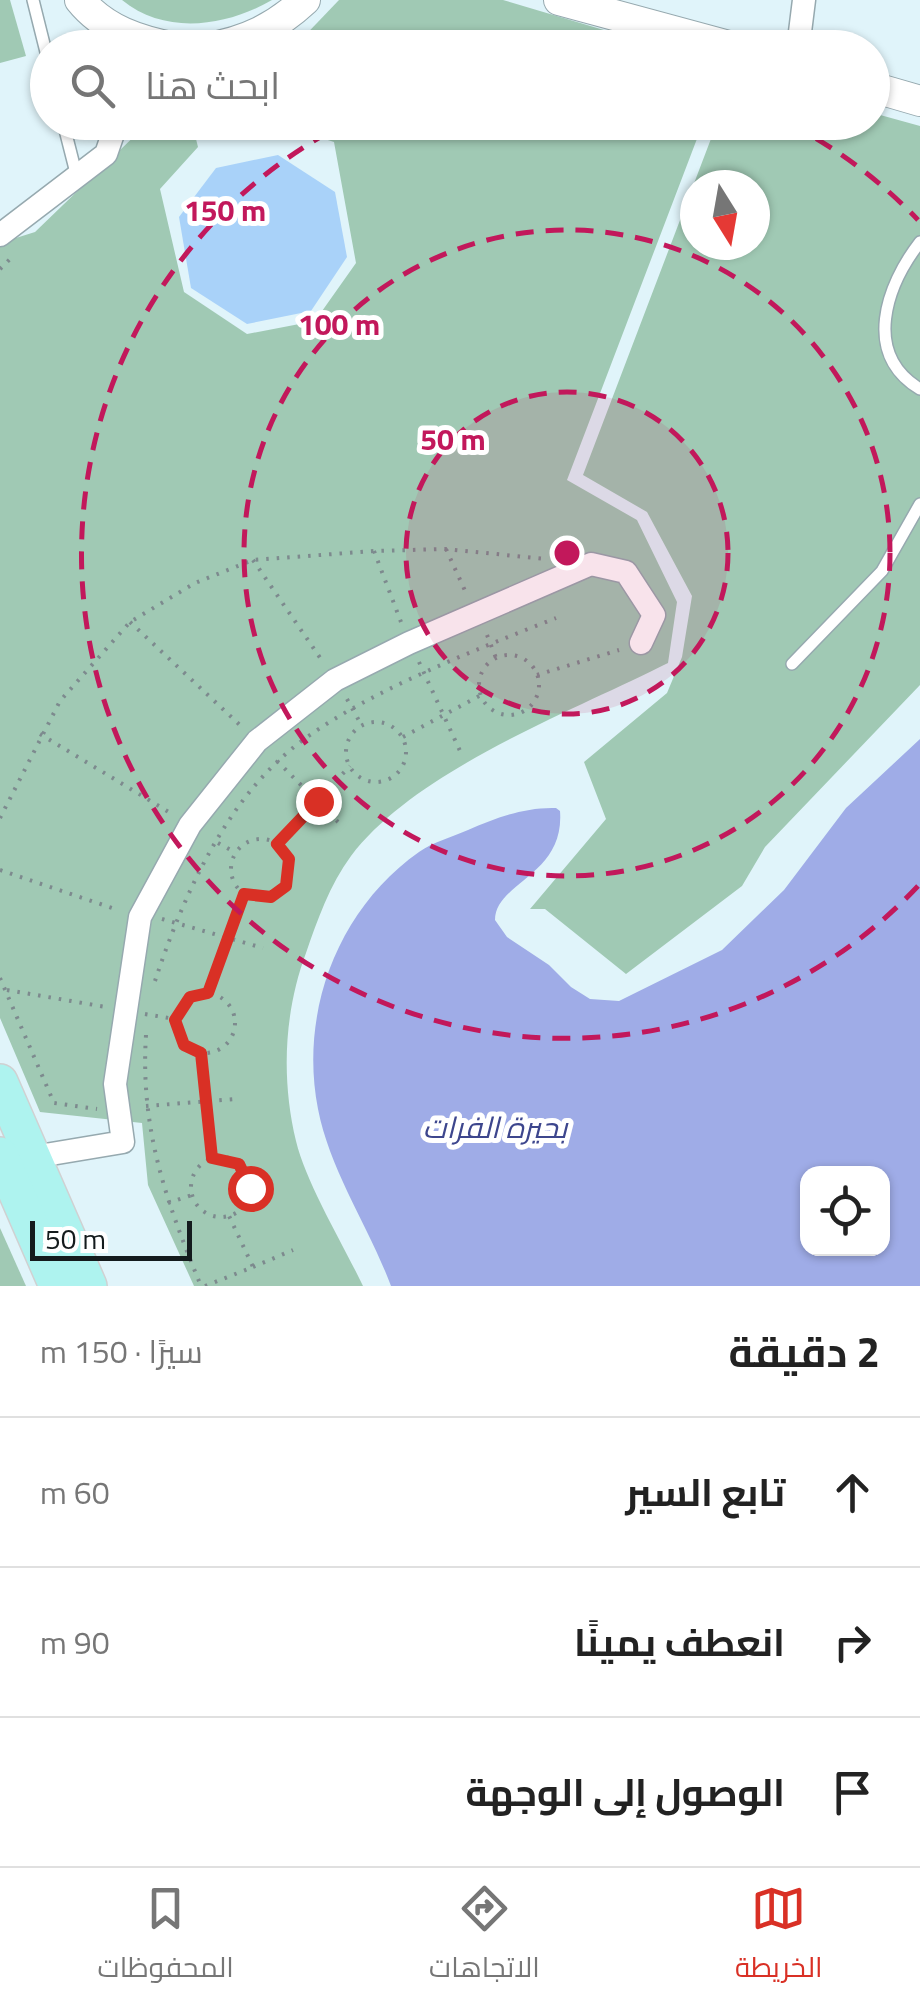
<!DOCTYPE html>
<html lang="ar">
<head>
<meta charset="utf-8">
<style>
	body { margin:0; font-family:"Titillium Web",Cairo,sans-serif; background:#f6f6f6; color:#222; direction:rtl }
	.controls { position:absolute; right:30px; bottom:30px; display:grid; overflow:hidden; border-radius:20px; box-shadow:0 2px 8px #0004 }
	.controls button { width:90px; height:90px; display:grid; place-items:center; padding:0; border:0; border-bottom:2px solid #e0e0e0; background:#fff; color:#222; font:50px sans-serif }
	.compass { position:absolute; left:680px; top:170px; width:90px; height:90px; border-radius:50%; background:#fff; box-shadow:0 2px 8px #0004; rotate:169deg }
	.scale { position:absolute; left:30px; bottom:25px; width:162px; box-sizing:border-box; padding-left:10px; border:5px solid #141b1d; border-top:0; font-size:28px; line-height:35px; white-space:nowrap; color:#141b1d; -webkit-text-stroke:8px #fff; paint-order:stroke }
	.stop { position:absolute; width:30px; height:30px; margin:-22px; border:8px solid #d93025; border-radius:50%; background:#fff }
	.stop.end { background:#d93025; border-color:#fff; box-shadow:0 2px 10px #0008 }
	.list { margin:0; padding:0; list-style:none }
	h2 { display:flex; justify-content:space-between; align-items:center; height:130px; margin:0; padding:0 40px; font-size:42px }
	h2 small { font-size:32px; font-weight:400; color:#767676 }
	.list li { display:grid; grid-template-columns:65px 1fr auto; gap:30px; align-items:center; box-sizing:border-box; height:150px; padding:0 40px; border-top:2px solid #e0e0e0 }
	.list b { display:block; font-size:38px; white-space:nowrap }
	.list em { font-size:32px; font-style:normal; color:#767676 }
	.icon { flex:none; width:55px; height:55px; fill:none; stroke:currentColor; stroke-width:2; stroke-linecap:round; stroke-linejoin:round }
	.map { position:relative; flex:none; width:920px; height:1286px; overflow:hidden; direction:ltr }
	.search { position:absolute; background:#fff; box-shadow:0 2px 8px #0004; left:30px; right:30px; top:30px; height:110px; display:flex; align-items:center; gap:25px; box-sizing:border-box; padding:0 35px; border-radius:55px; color:#767676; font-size:38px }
	.sheet { height:580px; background:#fff }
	nav { display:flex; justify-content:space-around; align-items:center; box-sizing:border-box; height:140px; border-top:2px solid #e0e0e0; background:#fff; font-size:28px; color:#767676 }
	nav a { display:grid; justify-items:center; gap:5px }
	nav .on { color:#d93025 }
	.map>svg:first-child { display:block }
	.green { fill:#a0c9b4; fill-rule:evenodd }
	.water { fill:#9face7; fill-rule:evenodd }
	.building { fill:#a9d2f9 }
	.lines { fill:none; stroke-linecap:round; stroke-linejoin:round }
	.service-casing { stroke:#96a9af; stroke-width:14 }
	.minor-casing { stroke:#96a9af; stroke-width:25 }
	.secondary-casing { stroke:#96a9af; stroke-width:32 }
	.primary-casing { stroke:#d0d1d2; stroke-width:38 }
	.path { stroke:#7d8a8e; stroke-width:4; stroke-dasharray:2.5 8; stroke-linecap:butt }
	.service { stroke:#fff; stroke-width:11 }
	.minor { stroke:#fff; stroke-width:22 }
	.secondary { stroke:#fff; stroke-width:30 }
	.primary { stroke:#aef3ef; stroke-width:35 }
	.route { stroke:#d93025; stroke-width:12 }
	.ring { fill:none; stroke:#c2185b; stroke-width:5; stroke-dasharray:18 12 }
	.labels { text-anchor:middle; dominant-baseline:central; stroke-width:10; stroke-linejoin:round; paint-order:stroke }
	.water-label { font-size:30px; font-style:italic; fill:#3d468d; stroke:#fff }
	.centre { fill:#c2185b; stroke:#fff; stroke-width:5 }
	.ring-label { font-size:30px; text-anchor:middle; font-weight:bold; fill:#c2185b; stroke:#fff; stroke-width:10; stroke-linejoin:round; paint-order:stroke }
</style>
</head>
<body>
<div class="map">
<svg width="920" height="1286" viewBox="0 0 920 1286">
	<rect width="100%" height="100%" fill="#e0f4fa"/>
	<!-- green -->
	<g class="green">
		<path d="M 0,0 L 10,0 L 26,56 L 0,63 Z"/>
		<path d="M 122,0 L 272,0 C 227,26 166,36 122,0 Z"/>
		<path d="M 339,0 L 503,0 L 661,47 L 294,47 Z"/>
		<path d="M 873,113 L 920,126 L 920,685 L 765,847 L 742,886 L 626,974 L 545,909 L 530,909 L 606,819 L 584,762 L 667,693 L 682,657 L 692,596 L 647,512 L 583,475 L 717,123 L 872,122 ZM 695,185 L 755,185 L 755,245 L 695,245 Z"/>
		<path d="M 148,123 L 192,123 L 198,147 L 160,189 L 184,292 L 247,334 L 315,321 L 356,263 L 334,142 L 275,123 L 703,123 L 567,480 L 637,520 L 677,602 L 668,663 C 571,712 416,770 351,856 C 330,884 317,921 306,953 C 284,1012 281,1079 296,1141 C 306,1183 343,1244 363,1286 L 194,1286 L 148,1185 L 142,1123 L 40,1112 L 0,1018 L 0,243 L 35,232 Z"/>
		<path d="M 0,1228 L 26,1286 L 0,1286 Z"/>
	</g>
	<!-- water -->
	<path class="water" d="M 920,739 L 920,1286 L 391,1286 C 369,1227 330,1171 318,1109 C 299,1012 338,909 419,852 C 433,842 452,837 468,830 C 496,818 524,807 556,808 L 560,811 C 565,876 495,882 495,920 L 507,937 L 549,965 L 571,987 L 590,999 L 619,1001 L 722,950 L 784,890 L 846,808 ZM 808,1174 L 882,1174 L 882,1248 L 808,1248 Z"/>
	<!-- building -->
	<path class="building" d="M 278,155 L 335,192 L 347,257 L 311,311 L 247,324 L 191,288 L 179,217 L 216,168 Z"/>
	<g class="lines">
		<defs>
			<g id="service">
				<path d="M 33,0 L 48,60"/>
				<path d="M 63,122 L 77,177"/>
				<path d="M 218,122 L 219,126 L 234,122"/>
				<path d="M 920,242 C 886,286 862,354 920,389"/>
				<path d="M 792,664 L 882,571 L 920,504"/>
			</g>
			<g id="minor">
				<path d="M 798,48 L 804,0"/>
				<path d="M 0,235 L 106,154 L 117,122"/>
				<path d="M 21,1159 L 123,1142 L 115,1084 L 140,917 L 190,825 L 257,741 L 335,680 L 409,643 L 591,564 L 626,572 L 654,615 L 641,643"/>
			</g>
			<g id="secondary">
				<path d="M 80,0 C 104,30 140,41 176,48"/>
				<path d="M 559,0 L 736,48"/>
				<path d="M 206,48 C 246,42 276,27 305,0"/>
				<path d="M 872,87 L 920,101"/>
			</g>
			<g id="primary">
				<path d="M 0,1082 L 89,1286"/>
				<path d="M 0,1155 L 57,1286"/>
			</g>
		</defs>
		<!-- service casing -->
		<use href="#service" class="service-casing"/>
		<!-- minor casing -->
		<use href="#minor" class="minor-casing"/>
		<!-- secondary casing -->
		<use href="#secondary" class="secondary-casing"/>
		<!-- primary casing -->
		<use href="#primary" class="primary-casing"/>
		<!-- path -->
		<g class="path">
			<path d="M 0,269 L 14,255"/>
			<path d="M 446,549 L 467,595"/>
			<path d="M 374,551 L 401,622"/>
			<path d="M 253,560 L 323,662"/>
			<path d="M 130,622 L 242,727"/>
			<path d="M 487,635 L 496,658"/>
			<circle cx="509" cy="685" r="30"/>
			<path d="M 419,662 L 461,753"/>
			<path d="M 537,675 L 619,650"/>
			<path d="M 347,699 L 362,726"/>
			<circle cx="376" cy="752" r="30"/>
			<path d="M 40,734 L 172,814"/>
			<path d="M 403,737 L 481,695"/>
			<path d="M 277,761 L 338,822"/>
			<path d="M 0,818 L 60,701 L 130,622 L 195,583 L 253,560 L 374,551 L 445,549 L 546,559"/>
			<circle cx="261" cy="869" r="30"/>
			<path d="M 218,843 L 236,853"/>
			<path d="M 278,843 L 350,766"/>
			<path d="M 0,870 L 118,910"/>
			<path d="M 162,919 L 263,948"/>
			<path d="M 0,978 L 54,1103 L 97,1109"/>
			<path d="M 155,981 C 180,905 218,818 277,762 C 338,702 475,650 556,618"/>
			<path d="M 7,990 L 106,1007"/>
			<path d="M 209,993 L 244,894"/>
			<circle cx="205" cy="1023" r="30"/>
			<path d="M 145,1014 L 175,1019"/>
			<path d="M 146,1035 C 140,1129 166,1201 201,1286"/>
			<path d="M 201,1053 L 212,1157"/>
			<path d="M 146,1106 L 236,1099"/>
			<circle cx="221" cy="1187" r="30"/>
			<path d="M 168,1203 L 192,1195"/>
			<path d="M 253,1267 L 293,1250"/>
			<path d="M 205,1286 L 253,1267 L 229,1216"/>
		</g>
		<!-- service -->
		<use href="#service" class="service"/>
		<!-- minor -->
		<use href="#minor" class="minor"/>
		<!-- secondary -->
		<use href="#secondary" class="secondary"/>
		<!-- primary -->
		<use href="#primary" class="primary"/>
	</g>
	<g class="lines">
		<!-- route -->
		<path class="route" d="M 250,1188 L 239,1164 L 212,1158 L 201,1053 L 184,1045 L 175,1020 L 190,997 L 208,993 L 244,894 L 271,897 L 286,886 L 289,859 L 277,844 L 318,801"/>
	</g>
	<!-- distance rings -->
	<circle cx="567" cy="553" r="161" fill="#c2185b" fill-opacity=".12"/>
	<g class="ring">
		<circle cx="567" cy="553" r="161"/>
		<circle cx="567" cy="553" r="323"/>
		<path d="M918 886A484 484 0 1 1 344 124M790 124A484 484 0 0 1 918 220"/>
	</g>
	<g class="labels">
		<!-- water labels -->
		<g class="water-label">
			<text x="495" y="1127">بحيرة الفرات</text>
		</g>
	</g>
	<circle cx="567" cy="553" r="15" class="centre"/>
	<g class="ring-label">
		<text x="225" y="221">150 m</text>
		<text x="339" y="335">100 m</text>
		<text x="453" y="450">50 m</text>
	</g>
</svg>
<div class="controls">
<button><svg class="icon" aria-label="locate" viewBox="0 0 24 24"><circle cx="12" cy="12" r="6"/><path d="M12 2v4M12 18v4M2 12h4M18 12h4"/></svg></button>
</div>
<svg class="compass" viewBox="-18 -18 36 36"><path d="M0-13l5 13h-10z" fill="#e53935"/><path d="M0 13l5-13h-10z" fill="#767676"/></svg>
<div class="scale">50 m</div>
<div class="stop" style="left:250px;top:1188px"></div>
<div class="stop end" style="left:318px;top:801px"></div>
<div class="search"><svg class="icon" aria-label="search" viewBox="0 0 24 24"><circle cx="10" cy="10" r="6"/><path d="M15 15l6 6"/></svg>ابحث هنا</div>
</div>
<section class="sheet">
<h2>2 دقيقة<small>سيرًا · 150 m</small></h2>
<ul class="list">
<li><svg class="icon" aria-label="ahead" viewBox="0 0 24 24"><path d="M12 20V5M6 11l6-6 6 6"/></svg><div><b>تابع السير</b></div><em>60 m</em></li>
<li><svg class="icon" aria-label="right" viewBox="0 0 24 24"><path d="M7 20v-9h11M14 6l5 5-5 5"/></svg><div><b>انعطف يمينًا</b></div><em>90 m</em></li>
<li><svg class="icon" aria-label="arrive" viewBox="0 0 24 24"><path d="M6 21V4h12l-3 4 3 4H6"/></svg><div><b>الوصول إلى الوجهة</b></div></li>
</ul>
</section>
<nav>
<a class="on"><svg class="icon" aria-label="map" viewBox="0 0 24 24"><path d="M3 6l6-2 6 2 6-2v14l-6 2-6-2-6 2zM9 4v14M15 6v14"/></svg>الخريطة</a>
<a><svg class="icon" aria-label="directions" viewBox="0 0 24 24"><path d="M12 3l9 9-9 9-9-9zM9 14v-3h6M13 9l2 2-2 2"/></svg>الاتجاهات</a>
<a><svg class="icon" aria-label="saved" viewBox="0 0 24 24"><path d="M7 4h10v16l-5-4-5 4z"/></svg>المحفوظات</a>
</nav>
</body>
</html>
